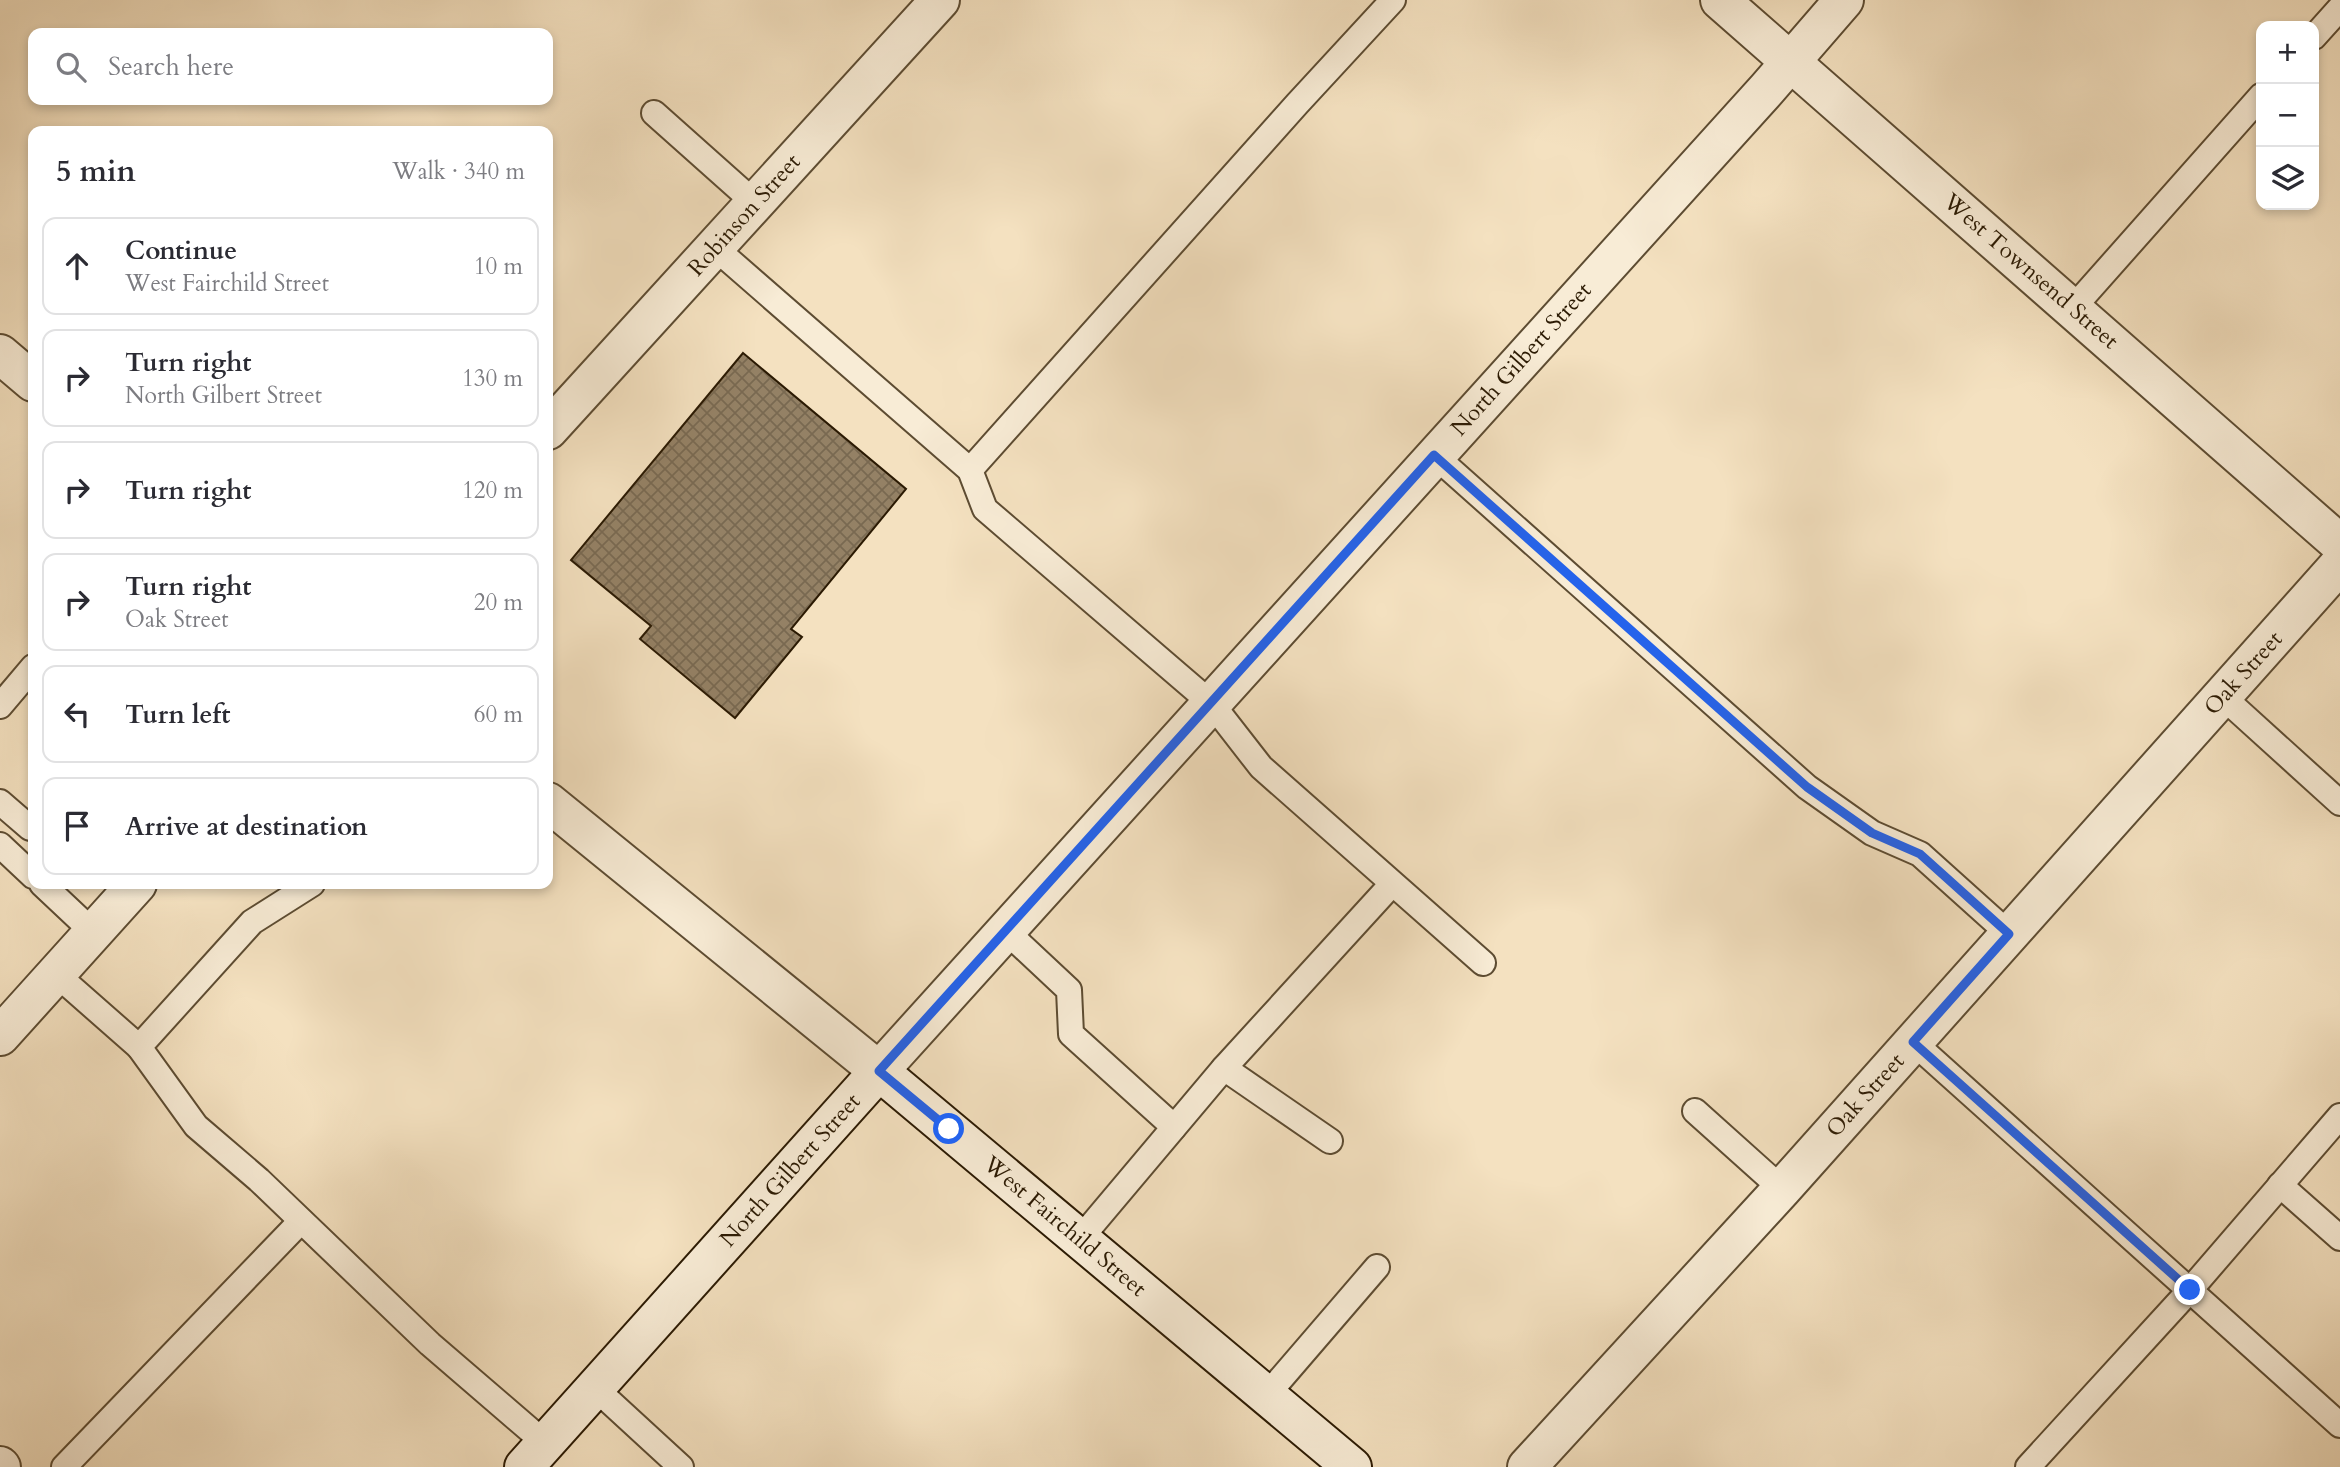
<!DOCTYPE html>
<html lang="en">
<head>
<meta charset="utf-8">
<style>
	body { margin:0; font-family:Cardo,serif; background:#f7f7f7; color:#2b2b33 }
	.controls { position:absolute; right:21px; top:21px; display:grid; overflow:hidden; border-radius:14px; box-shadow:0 4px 10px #0003 }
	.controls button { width:63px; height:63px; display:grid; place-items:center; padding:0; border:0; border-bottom:2px solid #e1e1e2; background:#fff; color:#2b2b33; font:35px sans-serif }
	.stop { position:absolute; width:21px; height:21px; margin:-16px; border:5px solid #2563eb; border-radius:50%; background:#fff }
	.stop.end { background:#2563eb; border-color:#fff; box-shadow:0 2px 7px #0008 }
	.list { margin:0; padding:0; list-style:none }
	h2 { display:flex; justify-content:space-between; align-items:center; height:91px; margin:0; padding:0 28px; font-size:30px }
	h2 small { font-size:23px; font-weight:400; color:#7c7c81 }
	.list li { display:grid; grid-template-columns:46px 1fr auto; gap:21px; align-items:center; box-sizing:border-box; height:98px; margin:0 14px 14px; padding:0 14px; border:2px solid #e1e1e2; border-radius:14px }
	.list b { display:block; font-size:26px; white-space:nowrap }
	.list p { margin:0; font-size:23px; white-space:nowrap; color:#7c7c81 }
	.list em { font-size:23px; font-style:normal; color:#7c7c81 }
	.icon { flex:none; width:38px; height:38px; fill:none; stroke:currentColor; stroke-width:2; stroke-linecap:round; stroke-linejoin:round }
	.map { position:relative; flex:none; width:2340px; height:1467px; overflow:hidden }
	.search { position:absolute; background:#fff; box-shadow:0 4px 10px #0003; left:28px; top:28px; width:525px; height:77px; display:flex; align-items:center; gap:18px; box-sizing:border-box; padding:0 24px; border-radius:14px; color:#7c7c81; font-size:26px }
	.panel { position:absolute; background:#fff; box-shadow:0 4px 10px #0003; left:28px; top:126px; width:525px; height:763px; border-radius:14px }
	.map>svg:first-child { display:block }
	.building { fill:url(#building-cross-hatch); stroke:#2b1a03; stroke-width:2 }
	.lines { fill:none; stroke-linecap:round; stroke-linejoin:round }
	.lane-casing { stroke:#5d4c32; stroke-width:28 }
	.street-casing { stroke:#5d4c32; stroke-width:42 }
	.secondary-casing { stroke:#2b1a03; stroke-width:42 }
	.lane { stroke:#f8ecd6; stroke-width:24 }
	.street { stroke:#f8ecd6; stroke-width:38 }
	.secondary { stroke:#f8ecd6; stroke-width:38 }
	.route { stroke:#2563eb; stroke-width:9 }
	.labels { text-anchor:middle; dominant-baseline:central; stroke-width:5; stroke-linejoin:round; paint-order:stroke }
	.street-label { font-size:23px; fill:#2b1a03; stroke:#f8ecd6 }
</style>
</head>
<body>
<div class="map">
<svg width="2340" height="1467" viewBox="0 0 2340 1467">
	<defs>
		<pattern id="building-cross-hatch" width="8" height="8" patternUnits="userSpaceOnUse" patternTransform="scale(1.75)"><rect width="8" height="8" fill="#948165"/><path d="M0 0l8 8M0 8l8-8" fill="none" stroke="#796951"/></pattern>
	</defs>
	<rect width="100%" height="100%" fill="#f4e1c0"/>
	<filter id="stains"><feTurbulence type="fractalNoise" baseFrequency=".00286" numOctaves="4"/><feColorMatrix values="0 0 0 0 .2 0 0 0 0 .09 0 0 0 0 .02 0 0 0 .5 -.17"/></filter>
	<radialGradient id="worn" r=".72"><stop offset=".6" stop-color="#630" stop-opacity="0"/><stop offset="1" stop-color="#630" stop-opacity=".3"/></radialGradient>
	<!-- building -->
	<path class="building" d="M 743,353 L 906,489 L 791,629 L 802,637 L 735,718 L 640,639 L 651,626 L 571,560 Z"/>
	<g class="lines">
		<defs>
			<g id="lane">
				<path d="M 2314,37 L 2340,8"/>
				<path d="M 654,113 L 755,203"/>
				<path d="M 714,247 L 970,470 L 985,509 L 1212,704 L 1261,767 L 1483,963"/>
				<path d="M 2073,308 L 2261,96"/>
				<path d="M 1434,455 L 1807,787 L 1872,833 L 1920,854 L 2009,934"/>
				<path d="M 970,470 L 1297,104 L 1393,0"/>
				<path d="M 2222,696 L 2340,803"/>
				<path d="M 0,706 L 33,667"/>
				<path d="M 0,802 L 30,828 L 33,828"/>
				<path d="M 0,845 L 33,876"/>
				<path d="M 42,884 L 93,932"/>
				<path d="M 312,884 L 252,922 L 139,1047 L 196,1126 L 259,1180 L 430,1344 L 545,1443"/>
				<path d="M 1006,931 L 1069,990 L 1071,1034 L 1174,1127"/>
				<path d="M 56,974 L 139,1047"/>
				<path d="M 1913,1042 L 2340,1425"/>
				<path d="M 1224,1068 L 1392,884"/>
				<path d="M 1695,1111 L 1782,1189"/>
				<path d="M 2280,1185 L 2340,1238"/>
				<path d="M 1080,1239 L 1224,1068 L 1330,1141"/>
				<path d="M 595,1388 L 681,1467"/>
				<path d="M 1266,1396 L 1377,1267"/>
				<path d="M 64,1467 L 301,1221"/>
				<path d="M 2028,1467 L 2190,1290 L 2340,1116"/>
			</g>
			<g id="street">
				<path d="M 1720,0 L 2340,544"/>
				<path d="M 0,354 L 33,382"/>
				<path d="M 548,430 L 940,0"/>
				<path d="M 548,802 L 879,1071 L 1767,89 L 1844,0"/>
				<path d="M 0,1036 L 137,884"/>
				<path d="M 0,1466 L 1,1467"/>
				<path d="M 1527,1467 L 1782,1189 L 2340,564"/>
			</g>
			<path id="secondary" d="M 524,1467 L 879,1071 L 1352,1467"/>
		</defs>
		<!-- lane casing -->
		<use href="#lane" class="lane-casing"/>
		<!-- street casing -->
		<use href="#street" class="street-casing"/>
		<!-- secondary casing -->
		<use href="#secondary" class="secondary-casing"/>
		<!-- lane -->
		<use href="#lane" class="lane"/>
		<!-- street -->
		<use href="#street" class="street"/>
		<!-- secondary -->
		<use href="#secondary" class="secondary"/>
	</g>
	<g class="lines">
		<!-- route -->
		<path class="route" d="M 949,1129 L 879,1071 L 1434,455 L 1807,787 L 1872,833 L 1920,854 L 2009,934 L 1913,1042 L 2190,1290"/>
	</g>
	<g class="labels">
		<!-- street labels -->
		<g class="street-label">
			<text transform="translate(744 215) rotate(-48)">Robinson Street</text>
			<text transform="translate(2031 271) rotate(41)">West Townsend Street</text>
			<text transform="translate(1521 359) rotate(-48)">North Gilbert Street</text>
			<text transform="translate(2243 673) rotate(-48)">Oak Street</text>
			<text transform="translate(1865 1095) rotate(-48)">Oak Street</text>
			<text transform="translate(790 1170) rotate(-48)">North Gilbert Street</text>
			<text transform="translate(1065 1226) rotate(40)">West Fairchild Street</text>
		</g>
	</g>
	<rect width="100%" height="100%" filter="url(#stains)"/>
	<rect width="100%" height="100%" fill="url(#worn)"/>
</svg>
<div class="controls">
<button>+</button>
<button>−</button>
<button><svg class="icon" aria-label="layers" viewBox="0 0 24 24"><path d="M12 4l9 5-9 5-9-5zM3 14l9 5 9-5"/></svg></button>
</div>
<div class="stop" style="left:949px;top:1129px"></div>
<div class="stop end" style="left:2190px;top:1290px"></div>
<div class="search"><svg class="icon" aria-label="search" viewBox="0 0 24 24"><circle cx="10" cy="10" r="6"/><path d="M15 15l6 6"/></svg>Search here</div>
<section class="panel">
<h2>5 min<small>Walk · 340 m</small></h2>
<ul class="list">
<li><svg class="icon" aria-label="ahead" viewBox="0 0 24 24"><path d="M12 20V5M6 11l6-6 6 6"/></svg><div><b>Continue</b><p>West Fairchild Street</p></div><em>10 m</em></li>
<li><svg class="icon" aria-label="right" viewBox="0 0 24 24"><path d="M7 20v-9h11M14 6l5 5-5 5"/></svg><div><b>Turn right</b><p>North Gilbert Street</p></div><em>130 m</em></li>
<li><svg class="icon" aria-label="right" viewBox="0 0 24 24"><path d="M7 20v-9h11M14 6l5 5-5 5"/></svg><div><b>Turn right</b></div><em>120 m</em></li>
<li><svg class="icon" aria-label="right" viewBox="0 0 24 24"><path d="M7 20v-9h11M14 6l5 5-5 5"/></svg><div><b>Turn right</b><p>Oak Street</p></div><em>20 m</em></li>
<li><svg class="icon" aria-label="left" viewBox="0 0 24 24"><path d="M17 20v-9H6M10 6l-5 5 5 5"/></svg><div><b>Turn left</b></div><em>60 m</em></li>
<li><svg class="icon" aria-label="arrive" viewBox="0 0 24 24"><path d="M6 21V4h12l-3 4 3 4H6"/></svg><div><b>Arrive at destination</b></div></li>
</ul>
</section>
</div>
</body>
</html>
